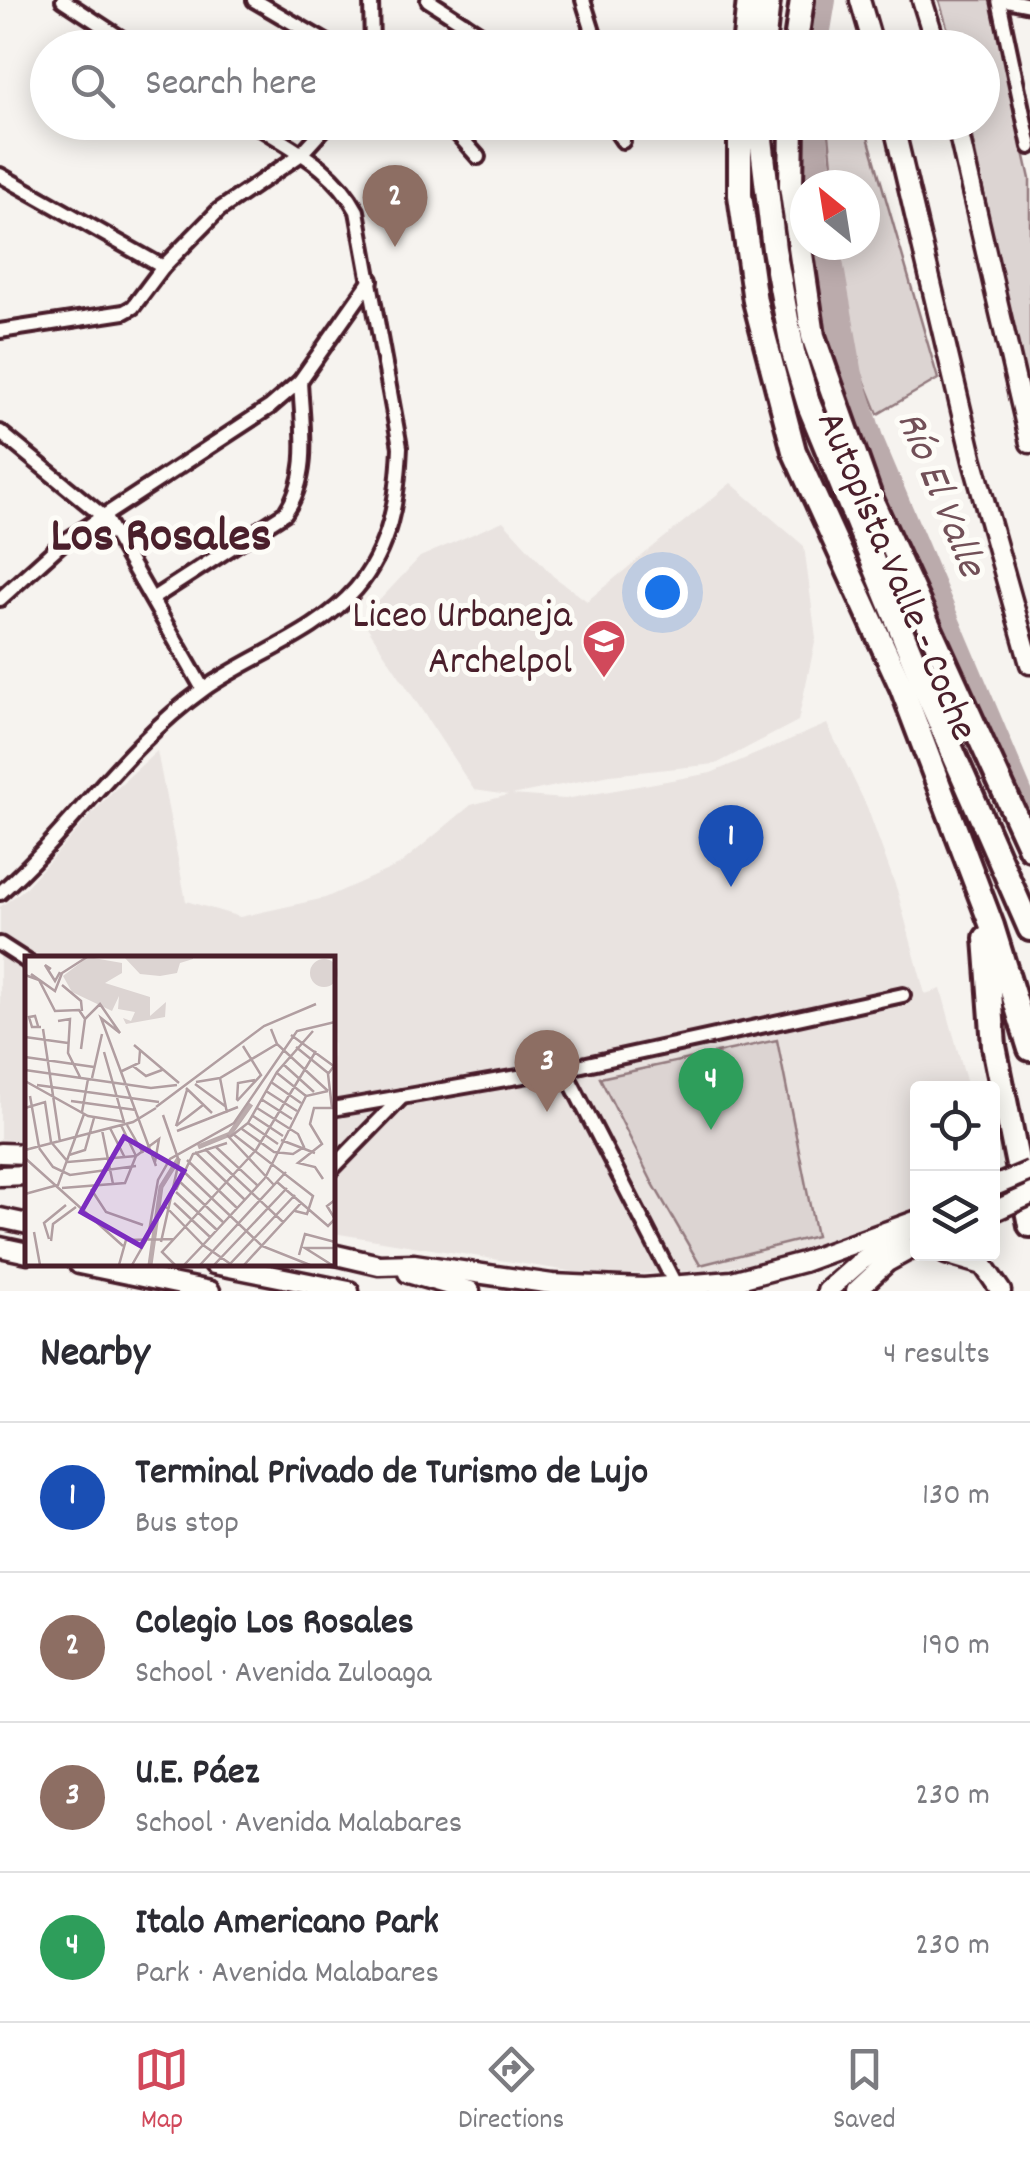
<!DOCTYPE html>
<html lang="en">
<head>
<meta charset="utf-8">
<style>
	body { margin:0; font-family:Dekko,sans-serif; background:#f7f7f7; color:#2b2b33 }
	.controls { position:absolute; right:30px; bottom:30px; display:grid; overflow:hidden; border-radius:10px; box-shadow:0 5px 25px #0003 }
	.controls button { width:90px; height:90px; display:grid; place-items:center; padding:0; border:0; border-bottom:2px solid #e1e1e2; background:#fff; color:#2b2b33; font:50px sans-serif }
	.compass { position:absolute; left:790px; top:170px; width:90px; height:90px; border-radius:50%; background:#fff; box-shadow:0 5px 25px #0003; rotate:330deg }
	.you { position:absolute; left:662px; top:592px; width:35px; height:35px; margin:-25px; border:8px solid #fff; border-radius:50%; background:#1a73e8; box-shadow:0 0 0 15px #1a73e833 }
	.badge { display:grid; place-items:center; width:65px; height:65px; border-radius:50%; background:#d1495b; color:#fff; font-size:32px; font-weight:700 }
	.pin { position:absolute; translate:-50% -82px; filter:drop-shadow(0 2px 5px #0008) }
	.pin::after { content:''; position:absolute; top:52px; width:35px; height:30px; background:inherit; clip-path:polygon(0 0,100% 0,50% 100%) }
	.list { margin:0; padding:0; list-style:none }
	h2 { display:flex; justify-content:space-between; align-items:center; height:130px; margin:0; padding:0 40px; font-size:42px }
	h2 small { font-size:32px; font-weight:400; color:#7c7c81 }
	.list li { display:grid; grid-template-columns:65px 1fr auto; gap:30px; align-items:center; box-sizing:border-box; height:150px; padding:0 40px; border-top:2px solid #e1e1e2 }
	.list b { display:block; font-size:38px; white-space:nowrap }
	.list p { margin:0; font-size:32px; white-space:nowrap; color:#7c7c81 }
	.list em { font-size:32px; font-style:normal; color:#7c7c81 }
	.icon { flex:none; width:55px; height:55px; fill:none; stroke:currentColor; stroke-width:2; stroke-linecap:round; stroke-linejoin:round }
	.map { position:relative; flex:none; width:1030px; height:1291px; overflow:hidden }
	.search { position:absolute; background:#fff; box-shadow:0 5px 25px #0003; left:30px; right:30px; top:30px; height:110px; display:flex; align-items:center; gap:25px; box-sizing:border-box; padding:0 35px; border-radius:55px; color:#7c7c81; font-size:38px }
	.sheet { height:730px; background:#fff }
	nav { display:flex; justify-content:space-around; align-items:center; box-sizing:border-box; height:140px; border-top:2px solid #e1e1e2; background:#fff; font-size:28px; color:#7c7c81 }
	nav a { display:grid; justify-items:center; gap:5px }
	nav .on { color:#d1495b }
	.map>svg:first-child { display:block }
	.built { fill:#e9e3e0 }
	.green { fill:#dcd4d2; stroke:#937a7e; stroke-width:2.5 }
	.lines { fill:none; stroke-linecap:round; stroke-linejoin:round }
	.river { stroke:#bbabac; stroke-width:28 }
	.street-casing { stroke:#4a1f2b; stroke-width:20 }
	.secondary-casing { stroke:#4a1f2b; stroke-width:25 }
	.highway-casing { stroke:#4a1f2b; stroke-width:30 }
	.street { stroke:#fdfcf7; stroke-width:12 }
	.secondary { stroke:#fdfcf7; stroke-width:18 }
	.highway { stroke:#fdfcf7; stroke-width:22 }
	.secondary-bridge-casing { stroke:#4a1f2b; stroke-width:25; stroke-linecap:butt }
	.secondary-bridge { stroke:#fdfcf7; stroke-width:18 }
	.labels { text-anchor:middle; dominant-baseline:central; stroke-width:10; stroke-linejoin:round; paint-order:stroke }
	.street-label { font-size:40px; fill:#4a1f2b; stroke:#fdfcf7 }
	.poi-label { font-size:40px; fill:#4a1f2b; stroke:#fdfcf7; text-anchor:end }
	.water-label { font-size:42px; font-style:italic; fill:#725058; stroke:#fdfcf7 }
	.district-label { font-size:50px; font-weight:bold; fill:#4a1f2b; stroke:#fdfcf7 }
	.inset-river { fill:none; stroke:#bbabac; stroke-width:5 }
	.inset-road { fill:none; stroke:#b19ea1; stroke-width:2.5 }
	.view { fill:#7b2cbf; fill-opacity:0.15; stroke:#7b2cbf; stroke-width:5 }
	.inset-edge { fill:none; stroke:#4a1f2b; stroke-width:5 }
</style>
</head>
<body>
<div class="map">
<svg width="1030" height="1291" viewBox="0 0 1030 1291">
	<rect width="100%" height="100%" fill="#f6f3ef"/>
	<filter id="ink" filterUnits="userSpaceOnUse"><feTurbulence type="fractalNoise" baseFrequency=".01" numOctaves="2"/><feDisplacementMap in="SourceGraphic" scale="20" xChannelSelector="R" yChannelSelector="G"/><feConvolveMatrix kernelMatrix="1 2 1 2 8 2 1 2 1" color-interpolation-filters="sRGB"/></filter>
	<g filter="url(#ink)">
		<!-- built -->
		<path class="built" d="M 731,483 L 804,546 L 816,638 L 798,721 L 716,764 L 610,775 L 512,795 L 565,799 L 711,773 L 827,724 L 867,807 L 897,890 L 925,994 L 941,989 L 968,1088 L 918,1088 L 917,1212 L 798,1256 L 711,1270 L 621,1275 L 574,1272 L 333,1233 L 332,958 L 28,958 L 27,1142 L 0,1139 L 0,907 L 23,890 L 111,793 L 157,751 L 186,901 L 240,917 L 325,898 L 399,865 L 471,805 L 508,795 L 474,790 L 362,619 L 420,557 L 503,521 L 553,576 L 587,601 Z"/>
		<!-- green -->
		<g class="green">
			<path d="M 939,0 L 1006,0 L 1018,125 L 1030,179 L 1030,412 L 969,123 L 982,122 L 982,48 L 953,47 Z"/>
			<path d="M 836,122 L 864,123 L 938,379 L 878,414 L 849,343 L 840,245 L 865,245 L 865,185 L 834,185 L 828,125 Z"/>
			<path d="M 777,1040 L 816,1236 L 700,1265 L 652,1182 L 600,1078 Z"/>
		</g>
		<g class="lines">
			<!-- river -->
			<g class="river">
				<path d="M 814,48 L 822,0"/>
				<path d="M 813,122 L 818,185"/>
				<path d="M 826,245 L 849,375 L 870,442 L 1030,821"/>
			</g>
			<defs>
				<g id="street">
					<path d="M 63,0 L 136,48"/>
					<path d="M 254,0 L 336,48"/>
					<path d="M 371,0 L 372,48"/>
					<path d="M 428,0 L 502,48"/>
					<path d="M 583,0 L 598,48"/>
					<path d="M 999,0 L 1030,147"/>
					<path d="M 1006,0 L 1030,5"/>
					<path d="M 449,48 L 464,23"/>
					<path d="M 447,122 L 478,157"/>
					<path d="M 610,122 L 623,141"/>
					<path d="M 0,175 L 163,267"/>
					<path d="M 0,331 L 124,312 L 133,307 L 163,267 L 219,210 L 300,155 L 330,122"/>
					<path d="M 0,432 L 105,518 L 203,689"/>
					<path d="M 0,599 L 61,544 L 270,407 L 300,381 L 371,280"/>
					<path d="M 152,599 L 285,513 C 312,475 302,426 300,381"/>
					<path d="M 0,893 C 72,829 124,746 204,689 C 252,655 316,635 356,589 C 390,549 398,498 400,447 L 357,211 C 334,167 292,149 251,122"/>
					<path d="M 0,944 L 28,962"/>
					<path d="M 564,1069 L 676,1286"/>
					<path d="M 332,1109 L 564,1069 L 903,995"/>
					<path d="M 332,1169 L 402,1097"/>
				</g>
				<g id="secondary">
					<path d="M 860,0 L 874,48"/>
					<path d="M 922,0 L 937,48"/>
					<path d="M 893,122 L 973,461 L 1030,664"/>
					<path d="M 956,122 L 1030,443"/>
					<path d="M 0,1153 L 28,1154"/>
					<path d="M 0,1176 L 28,1175"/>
					<path d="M 0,1218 L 28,1224"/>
					<path d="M 0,1247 L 28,1253"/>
					<path d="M 332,1254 L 379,1265 L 414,1264 L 552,1284 L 644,1288 L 732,1281 L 803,1262 L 918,1220"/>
					<path d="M 946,1254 L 983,1265 L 1001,1291"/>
					<path d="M 79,1264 L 210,1291"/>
					<path d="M 214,1264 L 349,1291"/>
					<path d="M 408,1273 L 470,1291"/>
					<path d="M 827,1291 L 861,1261 L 905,1232"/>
					<path d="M 856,1291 L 887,1262 L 918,1245"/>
				</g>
				<g id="highway">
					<path d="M 744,48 L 749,0"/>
					<path d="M 763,48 L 768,0"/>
					<path d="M 795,48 L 802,0"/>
					<path d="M 740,122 L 740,195 L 755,301 L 794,451 L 902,688 L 992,926 L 1030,1049"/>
					<path d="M 759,122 L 774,249 L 793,352 L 809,405 L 926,691 L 1030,929"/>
					<path d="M 792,122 L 791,186 L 813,336 L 870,497 L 1030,848"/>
					<path d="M 986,938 L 994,1046 L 1030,1225"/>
				</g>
			</defs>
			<!-- street casing -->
			<use href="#street" class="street-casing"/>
			<!-- secondary casing -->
			<use href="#secondary" class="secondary-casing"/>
			<!-- highway casing -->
			<use href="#highway" class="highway-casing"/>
			<!-- street -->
			<use href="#street" class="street"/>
			<!-- secondary -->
			<use href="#secondary" class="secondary"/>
			<!-- highway -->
			<use href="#highway" class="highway"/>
			<defs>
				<g id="secondary-bridge">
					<path d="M 992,1187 L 1030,1171"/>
					<path d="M 992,1212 L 1030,1195"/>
				</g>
			</defs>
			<!-- secondary-bridge casing -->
			<use href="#secondary-bridge" class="secondary-bridge-casing"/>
			<!-- secondary-bridge -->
			<use href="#secondary-bridge" class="secondary-bridge"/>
		</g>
	</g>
	<!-- icons -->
	<defs>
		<symbol id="school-pin" viewBox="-11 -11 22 30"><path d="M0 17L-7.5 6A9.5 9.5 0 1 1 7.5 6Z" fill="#d1495b" stroke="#fdfcf7"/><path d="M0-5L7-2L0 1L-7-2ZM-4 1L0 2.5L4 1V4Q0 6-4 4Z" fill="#fff"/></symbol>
	</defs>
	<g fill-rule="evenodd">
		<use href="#school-pin" x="579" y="616" width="50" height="68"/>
	</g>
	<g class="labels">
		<!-- street labels -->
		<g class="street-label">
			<text transform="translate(894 577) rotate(67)">Autopista Valle - Coche</text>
		</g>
		<!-- poi labels -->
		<g class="poi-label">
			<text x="572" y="618">Liceo Urbaneja<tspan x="572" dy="46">Archelpol</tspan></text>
		</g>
		<!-- water labels -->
		<g class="water-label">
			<text transform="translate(938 495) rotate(68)">Río El Valle</text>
		</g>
		<!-- district labels -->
		<g class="district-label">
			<text x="161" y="539">Los Rosales</text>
		</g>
	</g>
	<!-- overview -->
	<g transform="translate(25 956)">
		<rect width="310" height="310" fill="#f6f3ef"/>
		<path d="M 63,1 L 97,7 L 97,17 L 80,27 L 125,41 L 125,60 L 141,46 L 140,61 L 101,68 L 98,62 L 106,65 L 110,56 L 93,53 L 94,40 L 87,55 L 47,36 L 38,20 ZM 99,1 L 168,1 L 168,3 L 155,7 L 152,17 L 135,20 L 115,18 ZM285 17a14 14 0 1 1 28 0a14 14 0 1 1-28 0Z" fill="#dcd4d2"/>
		<path class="inset-river" d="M 173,191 L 205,178 L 226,148M 125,309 L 136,231 L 154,202"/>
		<path class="inset-road" d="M 26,13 L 20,9 L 30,25 L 35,16M 6,18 L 30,35 L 37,17 L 62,1M 0,19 L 14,24 L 30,55 L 54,54 L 60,63 L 56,93M 37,29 L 56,45 L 57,55M 60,63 L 75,48 L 95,77 L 76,62 L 131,210M 33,65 L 45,63 L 43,97 L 55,121M 13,70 L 10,60 L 4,61 L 7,71 L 16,71M 18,73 L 35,186M 246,73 L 252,88 L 303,135M 266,79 L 310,111M 0,81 L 43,87M 109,89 L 154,127M 271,91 L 303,117M 79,96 L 99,166M 0,101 L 69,111M 258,108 L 289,136M 108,110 L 121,120 L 137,114M 0,114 L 126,132 L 152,129M 97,115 L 114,107 L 115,95M 252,117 L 281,140M 67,122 L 77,78M 195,122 L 202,157M 0,125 L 63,160 L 100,166M 171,126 L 195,122 L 252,88M 246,126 L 276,147M 170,128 L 200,150M 12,129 L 134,146M 161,132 L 187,157M 241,135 L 272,155M 5,140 L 14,191M 236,143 L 267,163M 212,144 L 213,127 L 230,124M 46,145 L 111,154M 212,145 L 236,119 L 218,90M 131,151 L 239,70 L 291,48M 0,152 L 20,146 L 26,186 L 43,206 L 111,200 L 134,183 L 130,206M 57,156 L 63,123M 228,160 L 258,180M 223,167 L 253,188M 96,169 L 111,200M 102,169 L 118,197M 151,170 L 162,134M 151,170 L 178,149M 85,172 L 100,202M 217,173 L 249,196 L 268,198 L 279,191 L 273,178 L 232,152M 77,174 L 88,228M 152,175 L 213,151M 208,178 L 288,240 L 282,258 L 270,255M 202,179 L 249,229M 205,181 L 223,167 L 252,116 L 288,75M 256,184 L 290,197M 191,191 L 233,230M 14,192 L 28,211 L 45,219 L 111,210M 180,193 L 258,266M 0,194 L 108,166 L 131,152M 170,196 L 220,244M 44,199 L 60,194 L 69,162M 0,202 L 98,290M 162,204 L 212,252M 157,214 L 237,290 L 285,309M 240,222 L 281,140 L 303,135M 298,223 L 290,211 L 273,207 L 297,188 L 285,168 L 289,152 L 307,152 L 303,118 L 309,110M 154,225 L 199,267M 252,226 L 303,270 L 310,263 L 302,250 L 310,244M 37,232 L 100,227 L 111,200M 66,233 L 81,256 L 118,269M 151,234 L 168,198 L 202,187M 151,236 L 192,274M 0,238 L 33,229 L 59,158M 149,247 L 185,281M 141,251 L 178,289 L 159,309M 160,271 L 231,194 L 291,95M 9,276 L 15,309M 24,283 L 19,267 L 41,249M 26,285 L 28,268 L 51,251M 136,286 L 154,205 L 138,159M 274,299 L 280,278 L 310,286M 94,309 L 101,284 L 149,283M 107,309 L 123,281 L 133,224 L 145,203 L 209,167 L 272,75 L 310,66M 150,309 L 137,296 L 160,271M 175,309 L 261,216M 189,309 L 262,232M 204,309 L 270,239M 207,309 L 178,289 L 240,222M 219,309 L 277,246M 307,309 L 280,292 L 310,292"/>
		<path class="view" d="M 99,181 L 159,215 L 116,290 L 56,256 Z"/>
		<rect width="310" height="310" class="inset-edge"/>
	</g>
</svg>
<div class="controls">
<button><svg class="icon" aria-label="locate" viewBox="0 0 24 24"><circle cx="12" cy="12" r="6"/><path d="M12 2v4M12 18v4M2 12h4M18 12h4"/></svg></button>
<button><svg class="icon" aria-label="layers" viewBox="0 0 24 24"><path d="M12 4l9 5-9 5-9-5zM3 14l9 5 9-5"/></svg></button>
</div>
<svg class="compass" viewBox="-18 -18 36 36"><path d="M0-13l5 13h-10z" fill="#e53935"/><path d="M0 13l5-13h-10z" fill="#7c7c81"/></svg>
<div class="you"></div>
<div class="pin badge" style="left:731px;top:887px;background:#1a4fb4">1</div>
<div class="pin badge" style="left:395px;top:247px;background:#8d6e63">2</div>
<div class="pin badge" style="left:547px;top:1112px;background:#8d6e63">3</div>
<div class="pin badge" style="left:711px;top:1130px;background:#2e9e5b">4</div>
<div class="search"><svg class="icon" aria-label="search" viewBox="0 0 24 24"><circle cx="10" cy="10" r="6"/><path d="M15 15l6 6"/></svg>Search here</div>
</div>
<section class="sheet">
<h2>Nearby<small>4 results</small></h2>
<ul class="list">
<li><span class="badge" style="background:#1a4fb4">1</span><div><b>Terminal Privado de Turismo de Lujo</b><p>Bus stop</p></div><em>130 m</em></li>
<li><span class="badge" style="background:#8d6e63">2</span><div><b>Colegio Los Rosales</b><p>School · Avenida Zuloaga</p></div><em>190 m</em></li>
<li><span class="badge" style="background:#8d6e63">3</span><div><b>U.E. Páez</b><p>School · Avenida Malabares</p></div><em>230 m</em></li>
<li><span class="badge" style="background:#2e9e5b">4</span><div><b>Italo Americano Park</b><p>Park · Avenida Malabares</p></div><em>230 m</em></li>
</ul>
</section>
<nav>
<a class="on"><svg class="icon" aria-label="map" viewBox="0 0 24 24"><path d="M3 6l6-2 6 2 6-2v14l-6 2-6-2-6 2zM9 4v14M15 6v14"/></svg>Map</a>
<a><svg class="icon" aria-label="directions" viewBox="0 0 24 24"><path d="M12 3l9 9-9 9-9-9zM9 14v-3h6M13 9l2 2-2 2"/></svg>Directions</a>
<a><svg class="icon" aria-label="saved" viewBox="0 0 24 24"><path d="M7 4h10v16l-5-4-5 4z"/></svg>Saved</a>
</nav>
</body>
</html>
